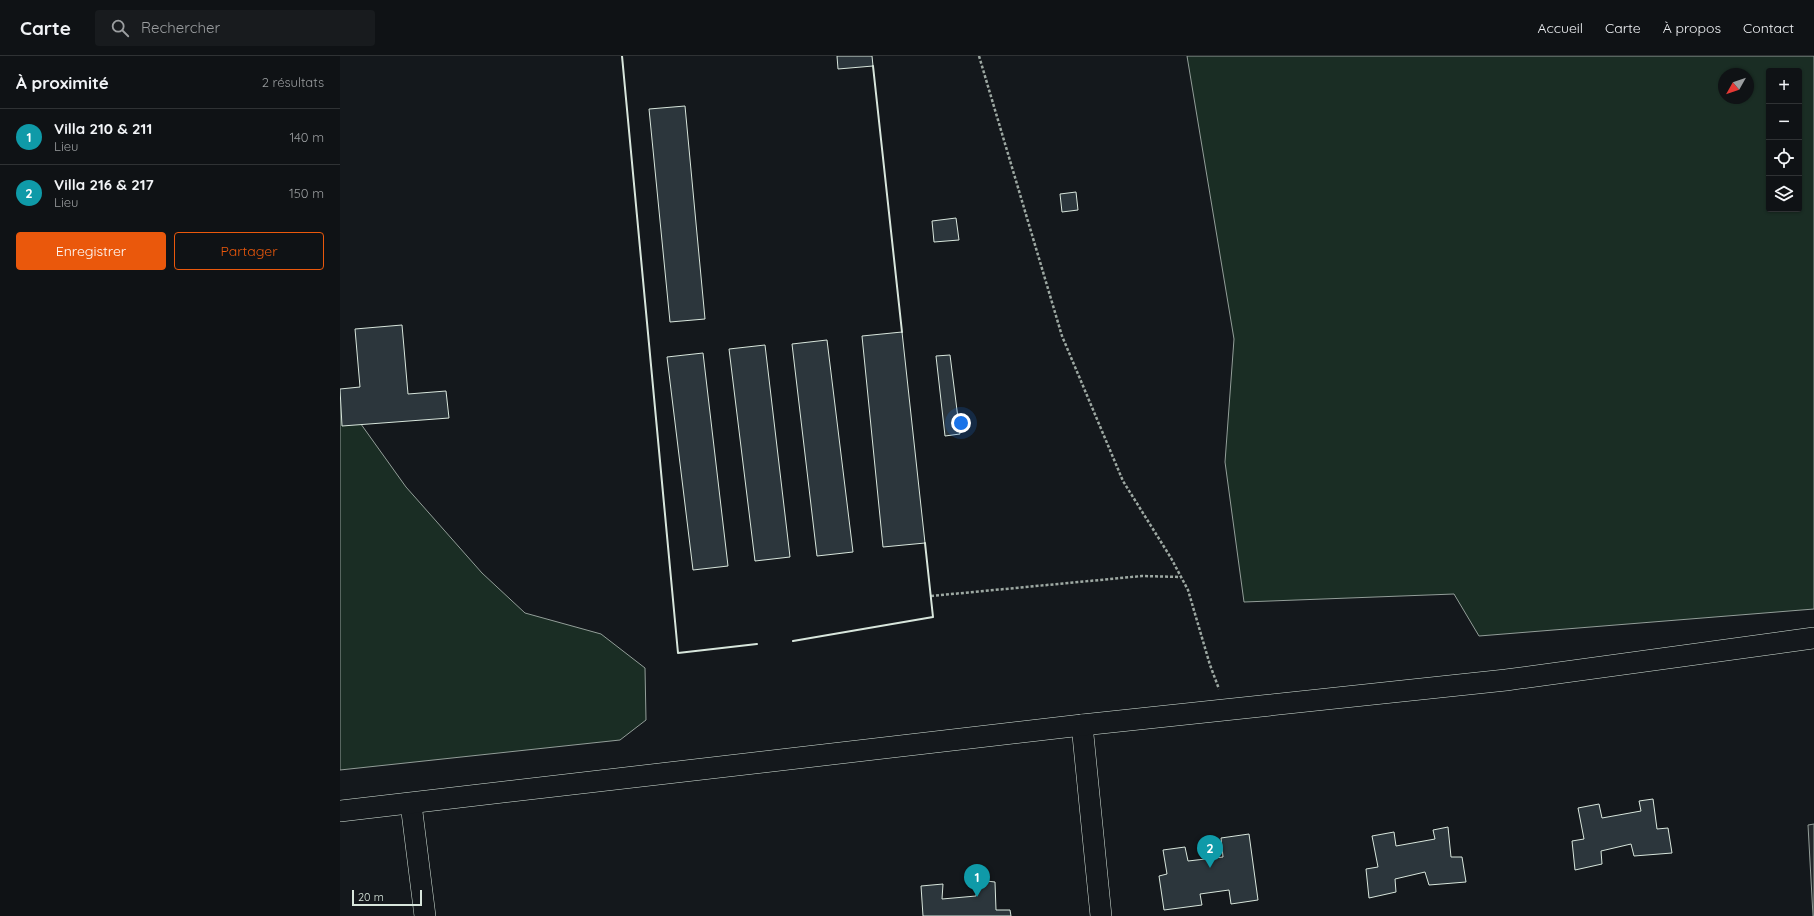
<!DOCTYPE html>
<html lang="fr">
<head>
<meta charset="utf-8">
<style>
	body { margin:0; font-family:Quicksand,sans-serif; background:#181b1e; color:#f1f3f6 }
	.controls { position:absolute; right:12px; top:12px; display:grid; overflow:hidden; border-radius:4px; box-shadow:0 1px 3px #0004 }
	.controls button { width:36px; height:36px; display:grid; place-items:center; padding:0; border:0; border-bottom:1px solid #2f3234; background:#0f1215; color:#f1f3f6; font:20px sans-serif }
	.compass { position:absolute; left:1378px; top:12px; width:36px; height:36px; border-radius:50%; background:#0f1215; box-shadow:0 1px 3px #0004; rotate:230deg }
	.scale { position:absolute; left:12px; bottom:10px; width:70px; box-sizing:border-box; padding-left:4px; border:2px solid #d8e6dc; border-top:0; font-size:11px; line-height:14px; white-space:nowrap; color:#d8e6dc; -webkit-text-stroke:3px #14181c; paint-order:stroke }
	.you { position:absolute; left:621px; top:367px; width:14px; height:14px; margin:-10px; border:3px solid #fff; border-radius:50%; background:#1a73e8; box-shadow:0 0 0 6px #1a73e833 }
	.badge { display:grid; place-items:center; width:26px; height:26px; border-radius:50%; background:#ea580c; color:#fff; font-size:13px; font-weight:700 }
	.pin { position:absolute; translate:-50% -33px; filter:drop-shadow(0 1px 2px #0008) }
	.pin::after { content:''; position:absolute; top:21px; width:14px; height:12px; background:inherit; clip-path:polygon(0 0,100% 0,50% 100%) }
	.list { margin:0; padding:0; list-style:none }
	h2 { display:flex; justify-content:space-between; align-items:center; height:52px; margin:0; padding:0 16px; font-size:17px }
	h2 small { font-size:13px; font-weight:400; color:#9b9ea0 }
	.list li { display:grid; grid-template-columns:26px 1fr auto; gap:12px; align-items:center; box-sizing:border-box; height:56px; padding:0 16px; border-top:1px solid #2f3234 }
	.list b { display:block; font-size:15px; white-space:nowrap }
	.list p { margin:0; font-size:13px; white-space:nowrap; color:#9b9ea0 }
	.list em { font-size:13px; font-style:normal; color:#9b9ea0 }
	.actions { display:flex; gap:8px; padding:12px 16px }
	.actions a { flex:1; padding:9px 0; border:1px solid #ea580c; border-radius:4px; text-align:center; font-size:14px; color:#ea580c }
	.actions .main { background:#ea580c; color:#fff }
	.icon { flex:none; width:22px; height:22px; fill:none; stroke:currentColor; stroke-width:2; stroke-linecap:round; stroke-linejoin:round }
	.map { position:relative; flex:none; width:1474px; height:860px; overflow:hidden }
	header { display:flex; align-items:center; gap:24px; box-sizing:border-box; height:56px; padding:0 20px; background:#0f1215; border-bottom:1px solid #2f3234 }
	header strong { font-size:19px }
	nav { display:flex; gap:22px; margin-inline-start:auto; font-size:14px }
	.search { width:280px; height:36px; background:#181b1e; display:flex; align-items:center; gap:10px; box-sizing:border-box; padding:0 14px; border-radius:4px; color:#9b9ea0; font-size:15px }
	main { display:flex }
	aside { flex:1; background:#0f1215 }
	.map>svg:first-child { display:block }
	.green { fill:#1a2d24; stroke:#939e99; fill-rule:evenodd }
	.parking { fill:#24282b; stroke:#939e99 }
	.building { fill:#2c363c; stroke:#d8e6dc }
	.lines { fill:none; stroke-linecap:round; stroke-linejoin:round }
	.minor-casing { stroke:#d8e6dc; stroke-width:22 }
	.path { stroke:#9da8a2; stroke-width:2.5; stroke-dasharray:3 2; stroke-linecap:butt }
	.minor { stroke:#14181c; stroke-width:21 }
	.wall { stroke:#d8e6dc; stroke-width:2 }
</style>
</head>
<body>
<header>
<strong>Carte</strong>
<div class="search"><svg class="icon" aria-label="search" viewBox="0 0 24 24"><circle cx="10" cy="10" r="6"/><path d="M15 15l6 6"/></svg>Rechercher</div>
<nav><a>Accueil</a><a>Carte</a><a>À propos</a><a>Contact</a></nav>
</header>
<main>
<aside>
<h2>À proximité<small>2 résultats</small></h2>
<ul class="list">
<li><span class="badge" style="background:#0f9aa8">1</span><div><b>Villa 210 &amp; 211</b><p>Lieu</p></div><em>140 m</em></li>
<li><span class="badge" style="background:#0f9aa8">2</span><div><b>Villa 216 &amp; 217</b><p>Lieu</p></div><em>150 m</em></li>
</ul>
<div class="actions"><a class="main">Enregistrer</a><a>Partager</a></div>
</aside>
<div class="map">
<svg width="1474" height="860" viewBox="0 0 1474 860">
	<rect width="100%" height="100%" fill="#14181c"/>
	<!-- green -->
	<g class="green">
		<path d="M 847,0 L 1474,0 L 1474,553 L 1139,580 L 1114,538 L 904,546 L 885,406 L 894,283 ZM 1429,15 L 1459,15 L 1459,153 L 1429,153 ZM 1384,18 L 1408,18 L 1408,42 L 1384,42 Z"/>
		<path d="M 0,342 L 3,343 L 66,431 L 142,517 L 185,557 L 261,578 L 305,612 L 306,664 L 280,684 L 0,714 Z"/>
	</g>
	<!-- parking -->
	<path class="parking" d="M 1474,768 L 1474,860 L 1473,860 L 1468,769 Z"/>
	<!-- building -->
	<g class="building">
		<path d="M 497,0 L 532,0 L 533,10 L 498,13 Z"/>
		<path d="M 345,50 L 365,263 L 330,266 L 309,53 Z"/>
		<path d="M 736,136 L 738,154 L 722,156 L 720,138 Z"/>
		<path d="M 616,162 L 619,184 L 594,186 L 592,165 Z"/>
		<path d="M 62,269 L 68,338 L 106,335 L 109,362 L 2,370 L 0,333 L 20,331 L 15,273 Z"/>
		<path d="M 562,276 L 585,487 L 543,491 L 522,280 Z"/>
		<path d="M 487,284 L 513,496 L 477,500 L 452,288 Z"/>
		<path d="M 425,289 L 450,501 L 415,505 L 389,293 Z"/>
		<path d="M 363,297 L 388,510 L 353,514 L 327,301 Z"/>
		<path d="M 610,299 L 620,378 L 605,380 L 596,300 Z"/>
		<path d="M 1313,743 L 1317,773 L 1328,772 L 1332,797 L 1294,800 L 1291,788 L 1261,795 L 1262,808 L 1235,814 L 1232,785 L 1244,783 L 1238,752 L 1259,748 L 1262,762 L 1301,755 L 1299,745 Z"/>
		<path d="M 1108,771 L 1111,801 L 1122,801 L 1126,826 L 1089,829 L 1085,816 L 1055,823 L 1056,836 L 1029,842 L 1026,813 L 1038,811 L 1032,780 L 1054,776 L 1056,790 L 1095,783 L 1093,774 Z"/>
		<path d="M 909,778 L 918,844 L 891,848 L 889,834 L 860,838 L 862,849 L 824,854 L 819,820 L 827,818 L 823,794 L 845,791 L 848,805 L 883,801 L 881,782 Z"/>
		<path d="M 638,824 L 655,826 L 656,854 L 670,854 L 671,860 L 583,860 L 581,830 L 603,828 L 602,843 L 636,840 Z"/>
	</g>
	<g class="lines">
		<defs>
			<g id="minor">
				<path d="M 742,669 L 761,860"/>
				<path d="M 71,748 L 85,860"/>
				<path d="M 0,755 L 742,669 L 1166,624 L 1474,582"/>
			</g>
		</defs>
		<!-- minor casing -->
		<use href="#minor" class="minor-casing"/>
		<!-- path -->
		<g class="path">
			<path d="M 639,0 L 722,280 L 783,425 L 831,502 L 848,534 L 870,609 L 879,633"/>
			<path d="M 591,540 L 802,520 L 841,521"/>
		</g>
		<!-- minor -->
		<use href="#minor" class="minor"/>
		<!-- wall -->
		<g class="wall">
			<path d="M 282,0 L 338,597 L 417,588"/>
			<path d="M 533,10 L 562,276"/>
			<path d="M 453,585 L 593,561 L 585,487"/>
		</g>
	</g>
</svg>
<div class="controls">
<button>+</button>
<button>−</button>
<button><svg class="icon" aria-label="locate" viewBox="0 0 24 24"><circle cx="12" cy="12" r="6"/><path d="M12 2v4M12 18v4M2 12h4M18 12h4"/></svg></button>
<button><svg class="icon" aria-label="layers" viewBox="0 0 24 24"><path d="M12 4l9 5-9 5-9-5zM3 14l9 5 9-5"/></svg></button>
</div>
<svg class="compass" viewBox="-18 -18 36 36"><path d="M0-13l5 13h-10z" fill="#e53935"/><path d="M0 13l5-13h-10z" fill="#9b9ea0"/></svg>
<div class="scale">20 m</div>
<div class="you"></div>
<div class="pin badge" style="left:637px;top:841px;background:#0f9aa8">1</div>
<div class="pin badge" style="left:870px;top:812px;background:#0f9aa8">2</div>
</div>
</main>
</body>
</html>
